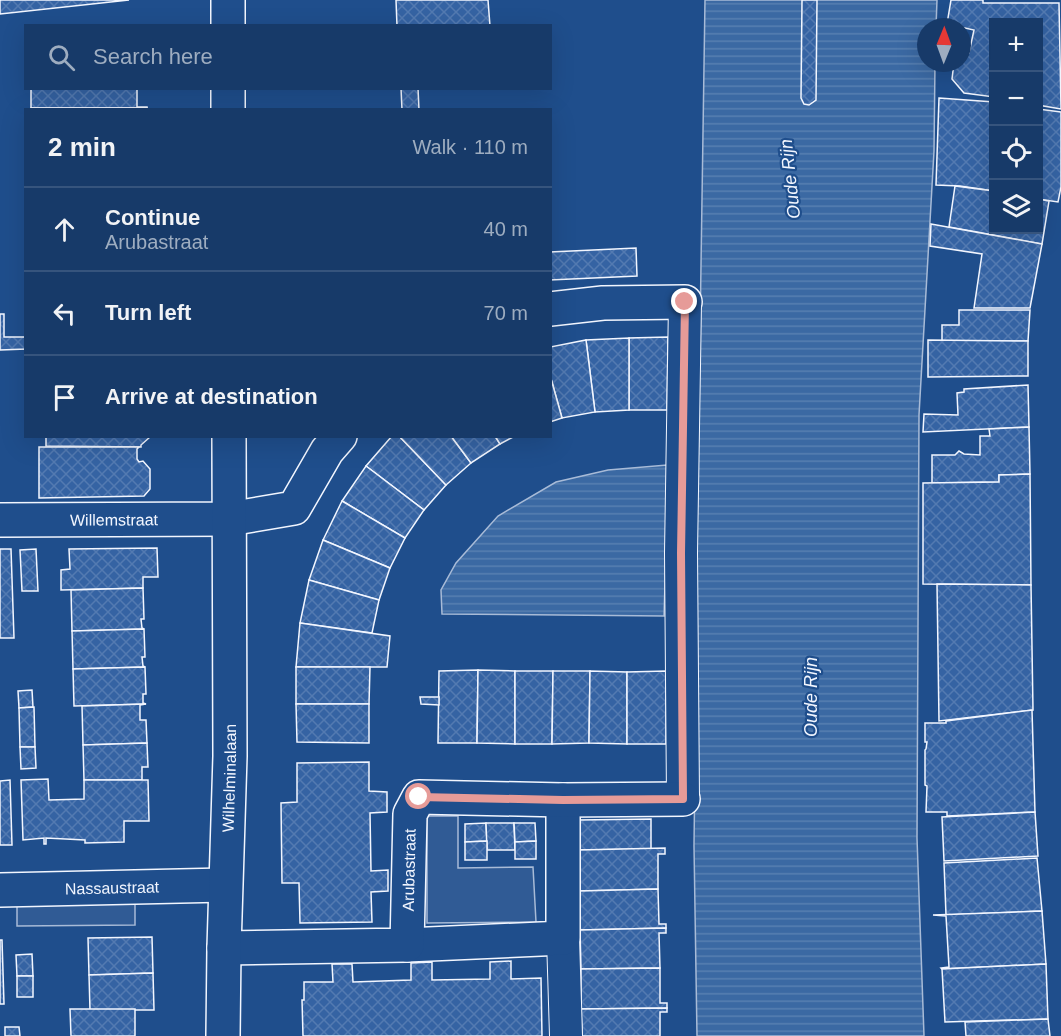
<!DOCTYPE html>
<html lang="en">
<head>
<meta charset="utf-8">
<style>
	body { margin:0; font-family:Helvetica,sans-serif; background:#20416f; color:#f1f3f6 }
	.controls { position:absolute; right:18px; top:18px; display:grid; overflow:hidden; border-radius:0px; box-shadow:0 6px 24px #0002 }
	.controls button { width:54px; height:54px; display:grid; place-items:center; padding:0; border:0; border-bottom:2px solid #36547d; background:#173a69; color:#f1f3f6; font:30px sans-serif }
	.compass { position:absolute; left:917px; top:18px; width:54px; height:54px; border-radius:50%; background:#173a69; box-shadow:0 6px 24px #0002; rotate:1deg }
	.stop { position:absolute; width:18px; height:18px; margin:-14px; border:4px solid #e69b98; border-radius:50%; background:#fff }
	.stop.end { background:#e69b98; border-color:#fff; box-shadow:0 2px 6px #0008 }
	.list { margin:0; padding:0; list-style:none }
	h2 { display:flex; justify-content:space-between; align-items:center; height:78px; margin:0; padding:0 24px; font-size:26px }
	h2 small { font-size:20px; font-weight:400; color:#9eadc0 }
	.list li { display:grid; grid-template-columns:39px 1fr auto; gap:18px; align-items:center; box-sizing:border-box; height:84px; padding:0 24px; border-top:2px solid #36547d }
	.list b { display:block; font-size:22px; white-space:nowrap }
	.list p { margin:0; font-size:20px; white-space:nowrap; color:#9eadc0 }
	.list em { font-size:20px; font-style:normal; color:#9eadc0 }
	.icon { flex:none; width:33px; height:33px; fill:none; stroke:currentColor; stroke-width:2; stroke-linecap:round; stroke-linejoin:round }
	.map { position:relative; flex:none; width:1061px; height:1036px; overflow:hidden }
	.search { position:absolute; background:#173a69; box-shadow:0 6px 24px #0002; left:24px; top:24px; width:528px; height:66px; display:flex; align-items:center; gap:15px; box-sizing:border-box; padding:0 21px; border-radius:0px; color:#9eadc0; font-size:22px }
	.panel { position:absolute; background:#173a69; box-shadow:0 6px 24px #0002; left:24px; top:108px; width:528px; height:330px; border-radius:0px }
	.map>svg:first-child { display:block }
	.parking { fill:#305b95; stroke:#a8bbd7; stroke-width:1.5 }
	.water { fill:url(#water-rules); stroke:#a8bbd7; stroke-width:1.5 }
	.building { fill:url(#building-cross-hatch); stroke:#f2f6ff; stroke-width:1.5 }
	.lines { fill:none; stroke-linecap:round; stroke-linejoin:round }
	.pedestrian-casing { stroke:#f2f6ff; stroke-width:34 }
	.minor-casing { stroke:#f2f6ff; stroke-width:36 }
	.pedestrian { stroke:#1f4e8c; stroke-width:32 }
	.minor { stroke:#1f4e8c; stroke-width:33 }
	.route { stroke:#e69b98; stroke-width:8 }
	.labels { text-anchor:middle; dominant-baseline:central; stroke-width:4.5; stroke-linejoin:round; paint-order:stroke }
	.street-label { font-size:16px; fill:#f2f6ff; stroke:#1f4e8c }
	.water-label { font-size:18px; font-style:italic; fill:#f2f6ff; stroke:#1f4e8c }
</style>
</head>
<body>
<div class="map">
<svg width="1061" height="1036" viewBox="0 0 1061 1036">
	<defs>
		<pattern id="water-rules" width="6" height="5" patternUnits="userSpaceOnUse" patternTransform="scale(1.5)"><rect width="6" height="5" fill="#3b69a3"/><path d="M0 2.5h6" fill="none" stroke="#587fb1"/></pattern>
		<pattern id="building-cross-hatch" width="8" height="8" patternUnits="userSpaceOnUse" patternTransform="scale(1.5)"><rect width="8" height="8" fill="#3563a3"/><path d="M0 0l8 8M0 8l8-8" fill="none" stroke="#537ab1"/></pattern>
	</defs>
	<rect width="100%" height="100%" fill="#1f4e8c"/>
	<!-- parking -->
	<g class="parking">
		<path d="M 427,816 L 458,816 L 458,868 L 533,867 L 536,922 L 427,923 Z"/>
		<path d="M 135,894 L 135,925 L 17,926 L 17,896 Z"/>
	</g>
	<!-- water -->
	<path class="water" d="M 705,0 L 937,0 L 936,27 L 926,27 L 926,63 L 935,63 L 934,151 L 919,415 L 917,838 L 924,1036 L 697,1036 L 694,846 L 696,688 L 666,551 L 664,616 L 442,614 L 441,590 L 456,563 L 498,516 L 556,482 L 608,470 L 667,465 L 697,531 Z"/>
	<!-- building -->
	<g class="building">
		<path d="M 0,0 L 129,0 L 0,14 Z"/>
		<path d="M 396,0 L 488,0 L 490,26 L 397,26 Z"/>
		<path d="M 802,0 L 817,0 L 816,100 L 809,105 L 804,104 L 801,98 Z"/>
		<path d="M 951,0 L 983,0 L 983,3 L 1059,3 L 1061,109 L 1038,105 L 1038,22 L 994,22 L 994,97 L 964,93 L 952,79 L 954,63 L 962,63 L 962,56 L 969,53 L 974,30 L 947,24 Z"/>
		<path d="M 31,88 L 137,88 L 137,107 L 147,107 L 147,108 L 31,108 Z"/>
		<path d="M 401,88 L 418,88 L 419,110 L 402,110 Z"/>
		<path d="M 939,98 L 994,102 L 994,191 L 960,186 L 936,185 Z"/>
		<rect x="31" y="108" width="116" height="2"/>
		<path d="M 1038,109 L 1061,112 L 1061,187 L 1058,202 L 1038,199 Z"/>
		<path d="M 955,186 L 994,191 L 994,230 L 1038,230 L 1038,199 L 1049,201 L 1042,244 L 949,227 Z"/>
		<path d="M 931,224 L 1042,244 L 1030,308 L 974,308 L 982,254 L 930,246 Z"/>
		<path d="M 636,248 L 637,276 L 550,280 L 550,252 Z"/>
		<path d="M 959,310 L 1030,310 L 1028,341 L 942,341 L 942,325 L 959,325 Z"/>
		<path d="M 0,314 L 4,314 L 4,337 L 26,337 L 26,349 L 0,350 Z"/>
		<path d="M 668,337 L 667,410 L 629,410 L 629,338 Z"/>
		<path d="M 629,338 L 629,410 L 595,412 L 586,340 Z"/>
		<path d="M 586,340 L 595,412 L 562,418 L 550,375 L 550,347 Z"/>
		<path d="M 928,340 L 1028,341 L 1028,376 L 928,377 Z"/>
		<path d="M 550,375 L 562,418 L 550,422 Z"/>
		<path d="M 1028,385 L 1029,427 L 923,432 L 924,414 L 958,415 L 957,393 L 964,392 L 964,389 Z"/>
		<path d="M 1029,427 L 1030,474 L 999,475 L 999,482 L 932,483 L 932,455 L 955,455 L 959,451 L 964,454 L 980,455 L 980,436 L 990,436 L 989,429 Z"/>
		<path d="M 46,436 L 150,436 L 150,437 L 141,445 L 141,447 L 46,446 Z"/>
		<path d="M 392,436 L 399,436 L 446,485 L 424,510 L 366,466 Z"/>
		<path d="M 399,436 L 451,436 L 471,463 L 446,485 Z"/>
		<path d="M 451,436 L 495,436 L 500,444 L 471,463 Z"/>
		<path d="M 495,436 L 515,436 L 500,444 Z"/>
		<path d="M 39,447 L 139,447 L 137,449 L 137,459 L 139,462 L 143,461 L 150,469 L 150,489 L 144,496 L 39,498 Z"/>
		<path d="M 366,466 L 424,510 L 405,538 L 342,501 Z"/>
		<path d="M 1030,474 L 1031,585 L 923,584 L 923,483 L 999,482 L 999,475 Z"/>
		<path d="M 342,501 L 405,538 L 390,568 L 323,540 Z"/>
		<path d="M 323,540 L 390,568 L 379,600 L 309,580 Z"/>
		<path d="M 157,548 L 158,577 L 143,577 L 143,588 L 61,590 L 61,570 L 70,569 L 69,549 Z"/>
		<path d="M 0,549 L 11,549 L 14,638 L 0,638 Z"/>
		<path d="M 36,549 L 38,591 L 22,591 L 20,550 Z"/>
		<path d="M 309,580 L 379,600 L 372,633 L 300,623 Z"/>
		<path d="M 937,584 L 1031,585 L 1033,710 L 939,721 Z"/>
		<path d="M 143,588 L 144,619 L 141,619 L 142,628 L 144,629 L 72,631 L 71,590 Z"/>
		<path d="M 300,623 L 390,636 L 387,667 L 296,667 Z"/>
		<path d="M 144,629 L 145,657 L 142,657 L 143,666 L 145,667 L 73,669 L 72,631 Z"/>
		<path d="M 145,667 L 146,694 L 143,694 L 143,703 L 146,704 L 74,706 L 73,669 Z"/>
		<path d="M 296,667 L 370,667 L 369,704 L 296,704 Z"/>
		<path d="M 478,670 L 477,743 L 438,743 L 439,671 Z"/>
		<path d="M 478,670 L 515,671 L 515,744 L 477,743 Z"/>
		<path d="M 515,671 L 553,671 L 552,744 L 515,744 Z"/>
		<path d="M 553,671 L 590,671 L 589,743 L 552,744 Z"/>
		<path d="M 590,671 L 627,672 L 627,744 L 589,743 Z"/>
		<path d="M 666,671 L 666,744 L 627,744 L 627,672 Z"/>
		<path d="M 32,690 L 33,707 L 19,708 L 18,691 Z"/>
		<path d="M 420,697 L 439,697 L 439,705 L 421,704 Z"/>
		<path d="M 146,704 L 140,705 L 140,720 L 146,720 L 147,743 L 83,745 L 82,706 Z"/>
		<path d="M 296,704 L 369,704 L 369,743 L 297,742 Z"/>
		<path d="M 34,707 L 35,747 L 20,747 L 19,708 Z"/>
		<path d="M 1032,710 L 1035,812 L 947,816 L 947,812 L 926,812 L 927,786 L 925,785 L 925,750 L 926,749 L 927,742 L 925,742 L 925,723 L 946,723 L 946,721 Z"/>
		<path d="M 147,743 L 148,767 L 142,767 L 142,780 L 84,780 L 83,745 Z"/>
		<path d="M 20,747 L 35,747 L 36,768 L 21,769 Z"/>
		<path d="M 369,762 L 369,791 L 387,792 L 387,812 L 370,813 L 371,871 L 388,870 L 388,891 L 371,892 L 372,922 L 300,923 L 299,883 L 282,883 L 281,803 L 297,802 L 297,763 Z"/>
		<path d="M 48,779 L 49,800 L 84,799 L 84,780 L 148,780 L 149,821 L 124,821 L 124,842 L 85,843 L 85,840 L 46,838 L 46,844 L 44,844 L 44,838 L 23,840 L 21,780 Z"/>
		<path d="M 10,780 L 12,845 L 0,845 L 0,781 Z"/>
		<path d="M 1035,812 L 1038,856 L 944,861 L 942,817 Z"/>
		<path d="M 651,819 L 651,849 L 579,850 L 579,820 Z"/>
		<path d="M 486,823 L 487,841 L 465,842 L 465,824 Z"/>
		<path d="M 486,823 L 514,823 L 515,850 L 487,850 Z"/>
		<path d="M 514,823 L 535,823 L 536,841 L 515,842 Z"/>
		<path d="M 487,841 L 487,860 L 465,860 L 465,842 Z"/>
		<path d="M 536,841 L 536,859 L 515,859 L 515,842 Z"/>
		<path d="M 665,848 L 665,854 L 658,854 L 658,889 L 580,891 L 579,850 Z"/>
		<path d="M 1037,858 L 1042,911 L 946,915 L 944,863 Z"/>
		<path d="M 658,889 L 659,924 L 666,924 L 666,928 L 580,930 L 580,891 Z"/>
		<path d="M 1042,911 L 1046,964 L 942,969 L 941,968 L 949,967 L 946,916 L 933,915 Z"/>
		<path d="M 666,928 L 666,933 L 659,933 L 660,968 L 581,969 L 580,930 Z"/>
		<path d="M 152,937 L 153,973 L 89,975 L 88,938 Z"/>
		<path d="M 0,940 L 2,940 L 4,1004 L 0,1004 Z"/>
		<path d="M 32,954 L 33,976 L 17,976 L 16,955 Z"/>
		<path d="M 511,961 L 511,979 L 541,978 L 542,1036 L 303,1036 L 302,1000 L 304,1000 L 304,982 L 333,982 L 332,964 L 352,964 L 353,982 L 411,980 L 411,963 L 432,962 L 432,980 L 490,979 L 490,962 Z"/>
		<path d="M 1046,964 L 1048,1019 L 945,1022 L 942,969 Z"/>
		<path d="M 660,968 L 660,1003 L 667,1003 L 667,1008 L 581,1009 L 581,969 Z"/>
		<path d="M 153,973 L 154,1010 L 90,1010 L 89,975 Z"/>
		<rect x="17" y="976" width="16" height="21"/>
		<path d="M 667,1008 L 667,1012 L 660,1012 L 660,1036 L 582,1036 L 581,1009 Z"/>
		<path d="M 70,1009 L 135,1009 L 135,1036 L 71,1036 Z"/>
		<path d="M 1048,1019 L 1050,1036 L 966,1036 L 965,1022 Z"/>
		<path d="M 5,1027 L 19,1027 L 20,1036 L 5,1036 Z"/>
	</g>
	<g class="lines">
		<defs>
			<g id="pedestrian">
				<path d="M 683,799 L 681,553 L 685,302"/>
				<path d="M 563,938 L 566,1036"/>
			</g>
			<g id="minor">
				<path d="M 228,0 L 228,26"/>
				<path d="M 228,88 L 228,110"/>
				<path d="M 550,309 L 603,303 L 685,302"/>
				<path id="s1" d="M 0,520 L 229,519 L 294,508 L 327,451 L 340,436"/>
				<path id="s2" d="M 0,890 L 225,885"/>
				<path d="M 407,945 L 563,938 L 563,800"/>
				<path id="s3" d="M 224,948 L 407,945 L 410,814 L 419,797 L 563,800 L 683,799"/>
				<path id="s4" d="M 223,1036 L 224,948 L 230,756 L 229,436"/>
			</g>
		</defs>
		<!-- pedestrian casing -->
		<use href="#pedestrian" class="pedestrian-casing"/>
		<!-- minor casing -->
		<use href="#minor" class="minor-casing"/>
		<!-- pedestrian -->
		<use href="#pedestrian" class="pedestrian"/>
		<!-- minor -->
		<use href="#minor" class="minor"/>
	</g>
	<g class="lines">
		<!-- route -->
		<path class="route" d="M 419,797 L 563,800 L 683,799 L 681,553 L 685,302"/>
	</g>
	<g class="labels">
		<!-- street labels -->
		<g class="street-label">
			<text stroke="none"><textPath href="#s1" startOffset="114">Willemstraat</textPath></text>
			<text stroke="none"><textPath href="#s4" startOffset="258">Wilhelminalaan</textPath></text>
			<text stroke="none"><textPath href="#s3" startOffset="258">Arubastraat</textPath></text>
			<text stroke="none"><textPath href="#s2" startOffset="112">Nassaustraat</textPath></text>
		</g>
		<!-- water labels -->
		<g class="water-label">
			<text transform="translate(790 179) rotate(-96)">Oude Rijn</text>
			<text transform="translate(811 697) rotate(-90)">Oude Rijn</text>
		</g>
	</g>
</svg>
<div class="controls">
<button>+</button>
<button>−</button>
<button><svg class="icon" aria-label="locate" viewBox="0 0 24 24"><circle cx="12" cy="12" r="6"/><path d="M12 2v4M12 18v4M2 12h4M18 12h4"/></svg></button>
<button><svg class="icon" aria-label="layers" viewBox="0 0 24 24"><path d="M12 4l9 5-9 5-9-5zM3 14l9 5 9-5"/></svg></button>
</div>
<svg class="compass" viewBox="-18 -18 36 36"><path d="M0-13l5 13h-10z" fill="#e53935"/><path d="M0 13l5-13h-10z" fill="#9eadc0"/></svg>
<div class="stop" style="left:419px;top:797px"></div>
<div class="stop end" style="left:685px;top:302px"></div>
<div class="search"><svg class="icon" aria-label="search" viewBox="0 0 24 24"><circle cx="10" cy="10" r="6"/><path d="M15 15l6 6"/></svg>Search here</div>
<section class="panel">
<h2>2 min<small>Walk · 110 m</small></h2>
<ul class="list">
<li><svg class="icon" aria-label="ahead" viewBox="0 0 24 24"><path d="M12 20V5M6 11l6-6 6 6"/></svg><div><b>Continue</b><p>Arubastraat</p></div><em>40 m</em></li>
<li><svg class="icon" aria-label="left" viewBox="0 0 24 24"><path d="M17 20v-9H6M10 6l-5 5 5 5"/></svg><div><b>Turn left</b></div><em>70 m</em></li>
<li><svg class="icon" aria-label="arrive" viewBox="0 0 24 24"><path d="M6 21V4h12l-3 4 3 4H6"/></svg><div><b>Arrive at destination</b></div></li>
</ul>
</section>
</div>
</body>
</html>
